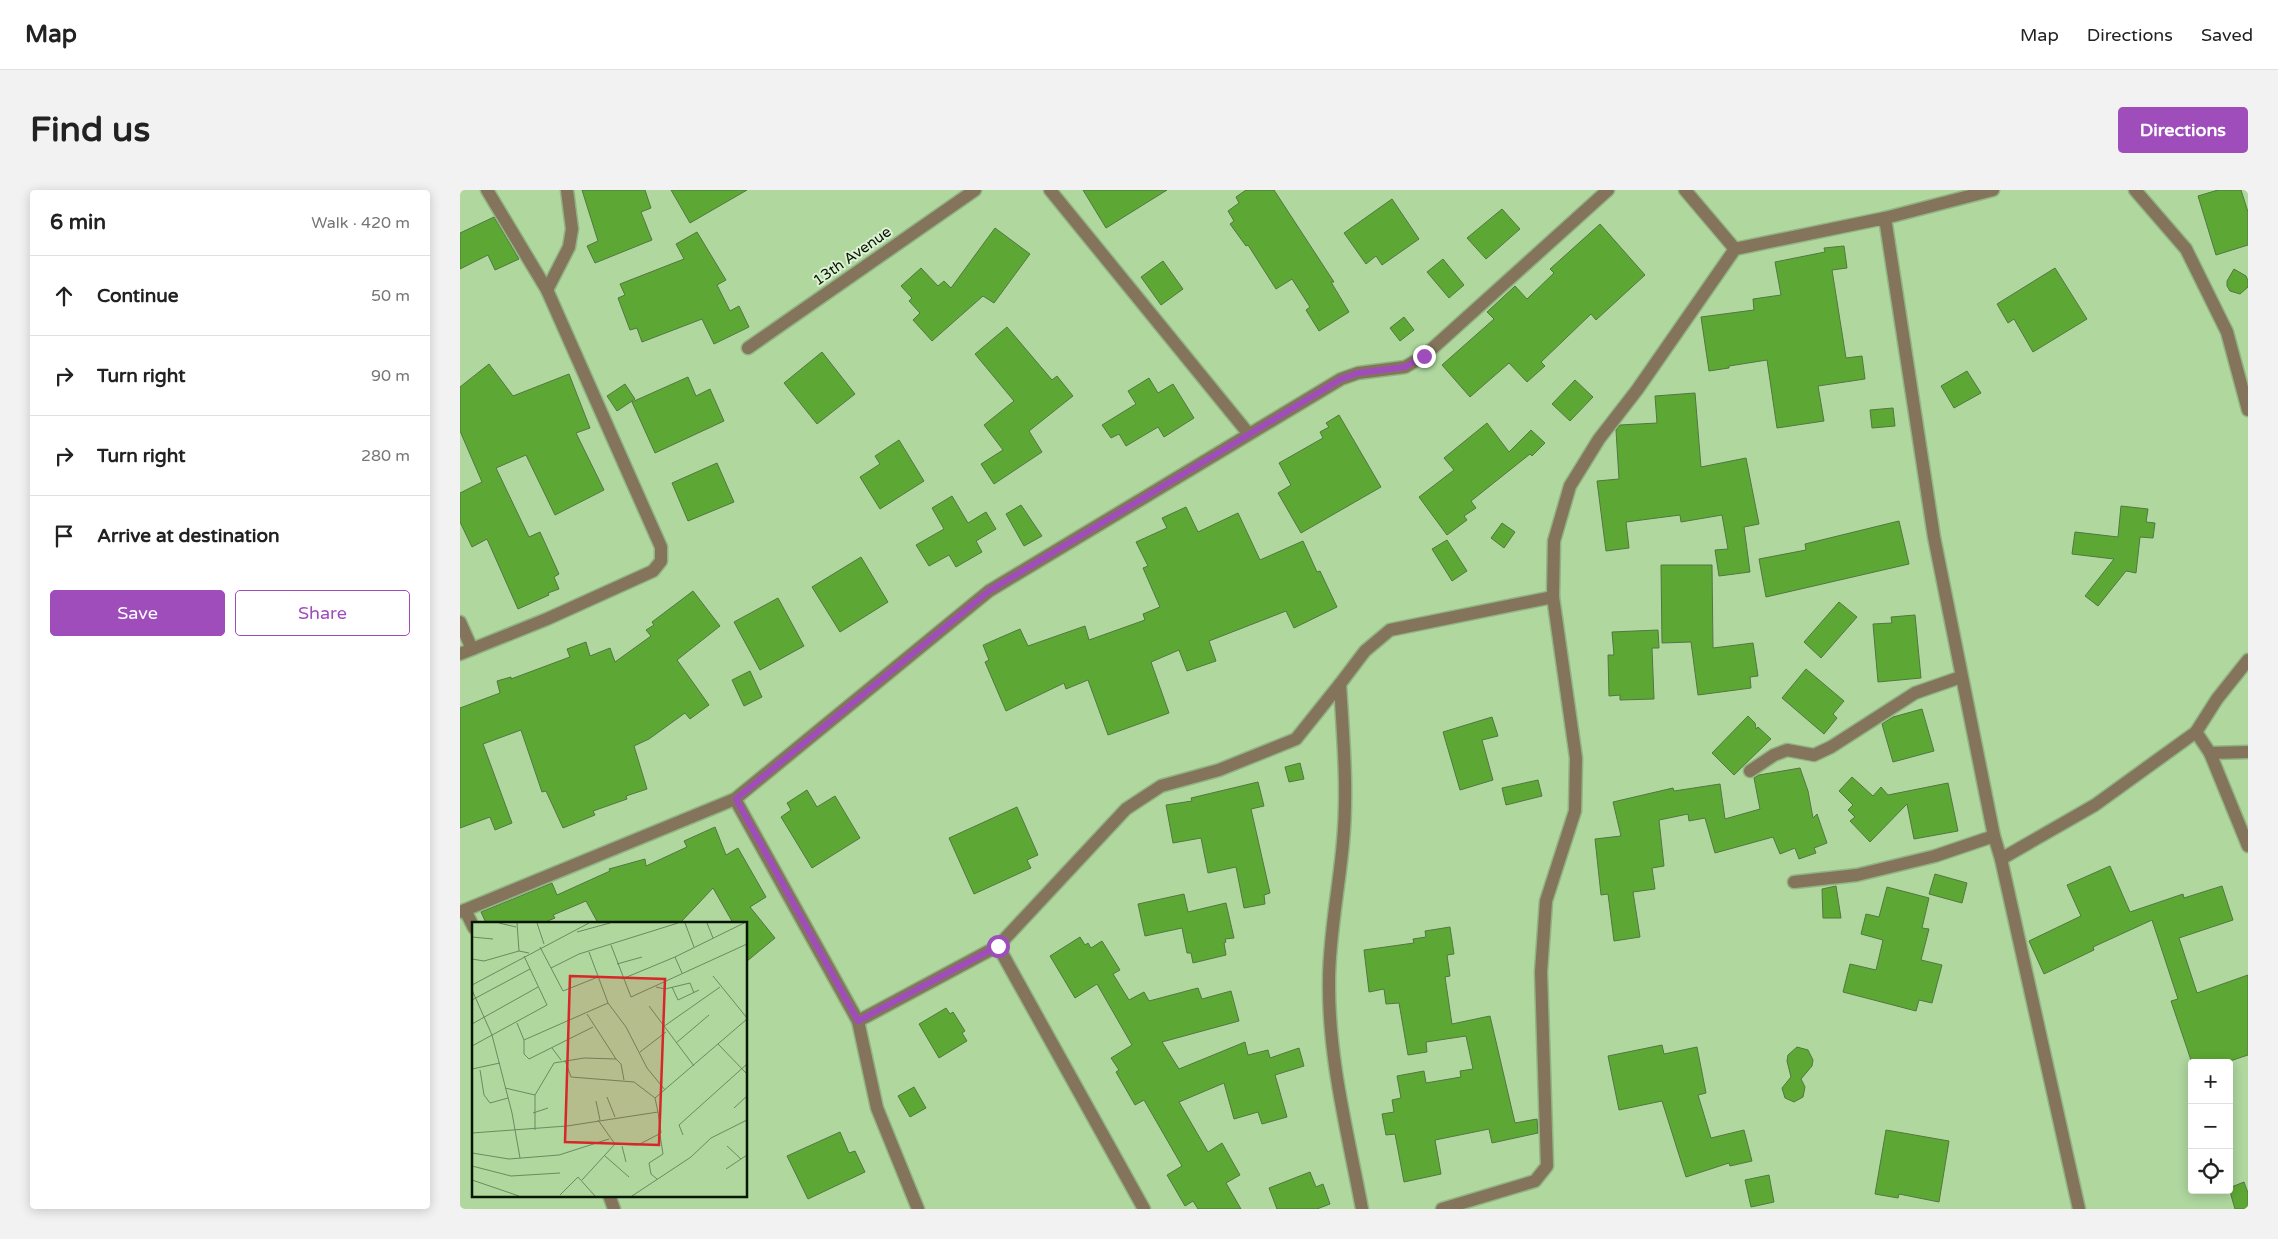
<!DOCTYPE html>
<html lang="en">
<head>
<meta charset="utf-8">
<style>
	body { margin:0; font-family:"Varela Round",sans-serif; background:#f2f2f2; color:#222 }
	.controls { position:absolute; right:15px; bottom:15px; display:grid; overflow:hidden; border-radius:5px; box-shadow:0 2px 12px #0003 }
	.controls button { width:45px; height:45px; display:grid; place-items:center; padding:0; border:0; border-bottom:1px solid #e0e0e0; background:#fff; color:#222; font:25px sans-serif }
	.stop { position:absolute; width:15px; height:15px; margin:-11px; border:4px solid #a04dbc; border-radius:50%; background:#fff }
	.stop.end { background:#a04dbc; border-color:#fff; box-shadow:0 1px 5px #0008 }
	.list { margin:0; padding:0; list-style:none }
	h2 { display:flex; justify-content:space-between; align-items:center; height:65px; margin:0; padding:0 20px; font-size:21px }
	h2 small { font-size:16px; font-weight:400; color:#767676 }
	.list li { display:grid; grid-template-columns:32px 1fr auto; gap:15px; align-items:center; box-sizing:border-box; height:80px; padding:0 20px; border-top:1px solid #e0e0e0 }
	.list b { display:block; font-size:19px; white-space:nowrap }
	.list em { font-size:16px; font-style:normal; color:#767676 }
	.actions { display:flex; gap:10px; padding:15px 20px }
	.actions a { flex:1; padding:11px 0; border:1px solid #a04dbc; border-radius:5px; text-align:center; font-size:18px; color:#a04dbc }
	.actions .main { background:#a04dbc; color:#fff }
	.icon { flex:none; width:28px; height:28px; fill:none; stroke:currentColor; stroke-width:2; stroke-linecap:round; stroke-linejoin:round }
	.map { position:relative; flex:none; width:1788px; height:1019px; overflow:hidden; border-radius:5px }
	header { display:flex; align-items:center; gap:30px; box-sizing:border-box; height:70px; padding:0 25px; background:#fff; border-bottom:1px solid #e0e0e0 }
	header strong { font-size:24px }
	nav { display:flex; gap:28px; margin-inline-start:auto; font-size:18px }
	.intro { display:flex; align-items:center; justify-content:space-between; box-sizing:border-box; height:120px; padding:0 30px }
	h1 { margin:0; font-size:35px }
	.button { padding:12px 22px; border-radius:5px; background:#a04dbc; color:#fff; font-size:18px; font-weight:700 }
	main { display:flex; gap:30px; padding:0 30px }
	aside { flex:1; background:#fff; border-radius:5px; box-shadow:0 2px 12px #0003 }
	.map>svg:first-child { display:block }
	.building { fill:#5da834; stroke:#527742 }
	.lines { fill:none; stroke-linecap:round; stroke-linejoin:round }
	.minor-casing { stroke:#91b482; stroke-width:15 }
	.minor { stroke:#84745c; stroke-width:12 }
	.route { stroke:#a04dbc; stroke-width:6 }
	.labels { text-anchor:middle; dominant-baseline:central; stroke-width:4; stroke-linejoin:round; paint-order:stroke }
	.street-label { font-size:15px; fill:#081703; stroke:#ddf1d4 }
	.inset-road { fill:none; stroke:#6c8a60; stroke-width:1 }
	.view { fill:#d62828; fill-opacity:0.15; stroke:#d62828; stroke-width:2.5 }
	.inset-edge { fill:none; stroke:#081703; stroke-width:2.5 }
</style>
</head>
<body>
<header>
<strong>Map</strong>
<nav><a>Map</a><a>Directions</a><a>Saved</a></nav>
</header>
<div class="intro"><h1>Find us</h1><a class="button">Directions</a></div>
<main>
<aside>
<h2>6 min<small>Walk · 420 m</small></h2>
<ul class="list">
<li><svg class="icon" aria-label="ahead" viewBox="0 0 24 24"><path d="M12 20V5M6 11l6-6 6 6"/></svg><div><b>Continue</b></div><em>50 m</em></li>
<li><svg class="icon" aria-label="right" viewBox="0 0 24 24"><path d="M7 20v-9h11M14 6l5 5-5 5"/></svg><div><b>Turn right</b></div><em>90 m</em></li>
<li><svg class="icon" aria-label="right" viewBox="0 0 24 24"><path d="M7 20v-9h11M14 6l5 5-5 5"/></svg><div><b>Turn right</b></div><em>280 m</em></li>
<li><svg class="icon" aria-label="arrive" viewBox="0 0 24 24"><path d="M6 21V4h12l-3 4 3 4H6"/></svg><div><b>Arrive at destination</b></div></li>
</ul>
<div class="actions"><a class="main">Save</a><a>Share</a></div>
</aside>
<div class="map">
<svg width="1788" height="1019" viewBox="0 0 1788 1019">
	<rect width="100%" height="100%" fill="#afd79e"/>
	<!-- building -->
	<g class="building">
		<path d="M 122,0 L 185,0 L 191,18 L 181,22 L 192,50 L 135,73 L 127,56 L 138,51 Z"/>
		<path d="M 211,0 L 287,0 L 230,33 Z"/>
		<path d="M 623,0 L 707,0 L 646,38 Z"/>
		<path d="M 786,0 L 814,0 L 874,92 L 871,92 L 889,122 L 859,141 L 846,120 L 850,117 L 832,89 L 816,99 L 788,55 L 786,56 L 770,34 L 774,31 L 768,21 L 779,13 L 776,7 Z"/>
		<path d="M 1758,0 L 1781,0 L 1788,22 L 1788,55 L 1756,65 L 1738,6 Z"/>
		<path d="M 932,9 L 959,49 L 922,75 L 916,66 L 906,74 L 884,43 Z"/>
		<path d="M 1042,19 L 1060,39 L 1026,69 L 1007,48 Z"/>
		<path d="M 34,27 L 59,69 L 35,80 L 28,65 L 0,79 L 0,43 Z"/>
		<path d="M 1140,34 L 1185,85 L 1136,130 L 1131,124 L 1081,172 L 1085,176 L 1067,192 L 1049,173 L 1010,207 L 982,175 L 1034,129 L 1027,122 L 1055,96 L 1067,109 L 1094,83 L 1090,79 Z"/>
		<path d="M 535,38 L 570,64 L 534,113 L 523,106 L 472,151 L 453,130 L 460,123 L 449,111 L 452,108 L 441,96 L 461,78 L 478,96 L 484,91 L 491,98 Z"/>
		<path d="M 237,42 L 266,90 L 257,95 L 270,121 L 279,116 L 289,137 L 254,154 L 242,129 L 182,152 L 177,138 L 170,140 L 158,108 L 165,105 L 160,94 L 224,69 L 216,54 Z"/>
		<path d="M 1384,56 L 1387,78 L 1372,80 L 1386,168 L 1402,166 L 1405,189 L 1358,196 L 1364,231 L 1317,238 L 1307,170 L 1269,176 L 1269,178 L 1249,181 L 1241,127 L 1294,120 L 1293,109 L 1321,105 L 1315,72 L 1365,62 L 1364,58 Z"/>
		<path d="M 983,69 L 1004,95 L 989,108 L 967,82 Z"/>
		<path d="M 703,71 L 723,99 L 701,115 L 681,87 Z"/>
		<path d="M 1595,78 L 1627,129 L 1573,162 L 1554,129 L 1548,133 L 1537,114 Z"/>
		<path d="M 1774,79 L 1786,86 L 1788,91 L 1788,97 L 1780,104 L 1770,101 L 1767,96 L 1767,91 Z"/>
		<path d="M 944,127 L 954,140 L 940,151 L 930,138 Z"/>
		<path d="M 547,137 L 592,190 L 597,186 L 613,206 L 569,241 L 582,262 L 534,294 L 521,274 L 543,260 L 524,235 L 554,211 L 515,164 Z"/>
		<path d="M 362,162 L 395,204 L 357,234 L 324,193 Z"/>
		<path d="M 29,174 L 53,206 L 109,184 L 130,238 L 116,243 L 144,300 L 95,325 L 66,265 L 36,278 L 69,347 L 80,342 L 99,384 L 94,387 L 99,399 L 88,403 L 89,405 L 58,419 L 27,349 L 12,357 L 0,332 L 0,303 L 22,292 L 0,241 L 0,197 Z"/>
		<path d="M 1507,181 L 1521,203 L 1494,218 L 1481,196 Z"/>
		<path d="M 228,187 L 236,206 L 250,199 L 264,231 L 195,263 L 172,212 Z"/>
		<path d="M 689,188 L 698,203 L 713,194 L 734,228 L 704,247 L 698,237 L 666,256 L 659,244 L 651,248 L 642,235 L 676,214 L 668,201 Z"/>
		<path d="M 1115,190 L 1133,207 L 1110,231 L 1092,214 Z"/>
		<path d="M 165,194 L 175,209 L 157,221 L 147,206 Z"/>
		<path d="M 1235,203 L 1241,277 L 1286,268 L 1299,334 L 1284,337 L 1290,382 L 1259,386 L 1255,360 L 1268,359 L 1262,325 L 1221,332 L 1220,325 L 1166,332 L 1169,358 L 1146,361 L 1137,291 L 1159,289 L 1156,240 L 1160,235 L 1197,233 L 1195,206 Z"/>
		<path d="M 1433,218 L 1435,236 L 1412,238 L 1410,220 Z"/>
		<path d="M 879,225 L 921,297 L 841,343 L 818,303 L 831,295 L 819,273 L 863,248 L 860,242 L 869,237 L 866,233 Z"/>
		<path d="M 1027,233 L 1049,262 L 1071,240 L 1085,253 L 1072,266 L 1070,264 L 1011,311 L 1016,318 L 1004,326 L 1007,330 L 987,345 L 959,307 L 994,280 L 984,268 Z"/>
		<path d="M 439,250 L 464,291 L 420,319 L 400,287 L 420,274 L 415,266 Z"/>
		<path d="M 257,273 L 274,312 L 228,331 L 212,293 Z"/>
		<path d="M 492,306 L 508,333 L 526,322 L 536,339 L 516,351 L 522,362 L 496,377 L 489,365 L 469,376 L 456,355 L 484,339 L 472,318 Z"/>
		<path d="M 561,315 L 582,346 L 564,356 L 546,324 Z"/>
		<path d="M 1661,316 L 1688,319 L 1686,332 L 1695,333 L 1693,348 L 1680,347 L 1676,383 L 1666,381 L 1638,416 L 1625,406 L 1654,369 L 1612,364 L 1615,342 L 1658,347 Z"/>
		<path d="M 726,317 L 738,342 L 778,323 L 800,370 L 843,351 L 857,382 L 860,381 L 877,417 L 834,438 L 826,421 L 749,451 L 756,471 L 727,481 L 719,460 L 691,472 L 709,523 L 648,545 L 628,490 L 606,499 L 604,493 L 546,521 L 525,472 L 529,470 L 523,455 L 560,439 L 568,456 L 625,436 L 629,450 L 685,430 L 683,424 L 700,417 L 683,378 L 688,376 L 676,352 L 707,338 L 702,328 Z"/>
		<path d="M 1439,331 L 1449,374 L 1306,407 L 1299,369 L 1346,360 L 1345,354 Z"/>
		<path d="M 1042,333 L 1055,342 L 1044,358 L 1031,348 Z"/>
		<path d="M 987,350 L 1007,381 L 992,391 L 972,359 Z"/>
		<path d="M 401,367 L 428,412 L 380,442 L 352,397 Z"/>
		<path d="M 1201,375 L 1252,375 L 1253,458 L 1293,453 L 1298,486 L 1290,487 L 1291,498 L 1238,505 L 1231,452 L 1202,453 Z"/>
		<path d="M 233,401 L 260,436 L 217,470 L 249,515 L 230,529 L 225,523 L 189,549 L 174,556 L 187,599 L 166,606 L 167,609 L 133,621 L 135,625 L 103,638 L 86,601 L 82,602 L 61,540 L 23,554 L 52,633 L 35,640 L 30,627 L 0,638 L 0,518 L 40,503 L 37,491 L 51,487 L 51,489 L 110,467 L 107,459 L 126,452 L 130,466 L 150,458 L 155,472 L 191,446 L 186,440 L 194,435 L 192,432 Z"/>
		<path d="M 318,408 L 344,456 L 300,480 L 274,432 Z"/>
		<path d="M 1379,412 L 1397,427 L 1361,468 L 1344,452 Z"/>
		<path d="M 1455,425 L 1461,488 L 1418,492 L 1413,434 L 1432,433 L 1431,427 Z"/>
		<path d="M 1198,440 L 1199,458 L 1192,458 L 1194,509 L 1160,510 L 1160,505 L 1149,506 L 1148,465 L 1154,465 L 1152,442 Z"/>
		<path d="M 1346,479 L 1384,511 L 1373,524 L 1377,528 L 1364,544 L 1322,508 Z"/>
		<path d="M 290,481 L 302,507 L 284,516 L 272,490 Z"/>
		<path d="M 1462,519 L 1474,561 L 1433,572 L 1422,534 L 1433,527 Z"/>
		<path d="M 1288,526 L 1295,533 L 1296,539 L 1298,537 L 1311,549 L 1274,585 L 1252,563 Z"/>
		<path d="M 1032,527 L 1038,546 L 1022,550 L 1033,590 L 1000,600 L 983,542 Z"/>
		<path d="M 840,573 L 844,589 L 829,592 L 825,577 Z"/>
		<path d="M 1340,578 L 1348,601 L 1353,628 L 1357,624 L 1367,653 L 1354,658 L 1356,663 L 1339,669 L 1335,658 L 1320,664 L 1313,647 L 1255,663 L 1245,628 L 1229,631 L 1228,624 L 1199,630 L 1204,676 L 1192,678 L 1195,699 L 1173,702 L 1180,747 L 1154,751 L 1148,704 L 1141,705 L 1135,649 L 1161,646 L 1153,612 L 1213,598 L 1214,601 L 1260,594 L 1265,629 L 1300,619 L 1294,588 L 1299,585 Z"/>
		<path d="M 1392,587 L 1413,606 L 1421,597 L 1428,605 L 1488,593 L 1498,641 L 1454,649 L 1447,614 L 1410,652 L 1390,631 L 1395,627 L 1388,620 L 1393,615 L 1379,601 Z"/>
		<path d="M 1078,590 L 1082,606 L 1046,615 L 1042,598 Z"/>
		<path d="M 798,592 L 804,616 L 791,619 L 810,703 L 804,705 L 805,714 L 784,718 L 776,677 L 748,683 L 741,648 L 713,653 L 706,615 L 732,611 L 731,608 Z"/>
		<path d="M 347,600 L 357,617 L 375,606 L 400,648 L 352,678 L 321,627 L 331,620 L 327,613 Z"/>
		<path d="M 557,617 L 578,665 L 567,670 L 571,678 L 514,704 L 489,648 Z"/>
		<path d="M 255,637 L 266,665 L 278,658 L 306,707 L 290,717 L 315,748 L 286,772 L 286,733 L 273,733 L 253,698 L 220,733 L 138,733 L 126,711 L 93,725 L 95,728 L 83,733 L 26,733 L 21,722 L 92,693 L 97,705 L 150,681 L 149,679 L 185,669 L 186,676 L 227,657 L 224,651 Z"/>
		<path d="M 1650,676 L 1670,722 L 1723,704 L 1724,708 L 1762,696 L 1773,730 L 1719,748 L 1737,803 L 1788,785 L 1788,865 L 1764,873 L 1732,873 L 1711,811 L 1718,809 L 1692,730 L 1633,757 L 1634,760 L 1584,784 L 1569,751 L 1621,726 L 1607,695 Z"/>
		<path d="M 1475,684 L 1507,693 L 1502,713 L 1469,704 Z"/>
		<path d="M 1376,696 L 1381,728 L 1363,728 L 1362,699 Z"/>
		<path d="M 1427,697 L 1469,708 L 1462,738 L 1469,739 L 1461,770 L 1482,775 L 1472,813 L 1459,810 L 1456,821 L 1383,802 L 1390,774 L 1416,780 L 1423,750 L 1401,744 L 1406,724 L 1419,727 Z"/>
		<path d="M 724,704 L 728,722 L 766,713 L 774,748 L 765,749 L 766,752 L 764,753 L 766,765 L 733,773 L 731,763 L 727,763 L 722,738 L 685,746 L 678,714 Z"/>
		<path d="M 990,737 L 994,764 L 987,765 L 990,786 L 985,787 L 992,834 L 1030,826 L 1055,933 L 1077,929 L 1078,943 L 1032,953 L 1029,939 L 975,950 L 981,984 L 944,992 L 935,944 L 926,945 L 922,924 L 934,922 L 932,910 L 941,908 L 937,886 L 964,881 L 966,893 L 1001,887 L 1000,881 L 1013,879 L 1006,846 L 966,852 L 967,862 L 948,865 L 939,813 L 926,814 L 924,799 L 909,802 L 904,760 L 954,753 L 953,749 L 966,747 L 965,741 Z"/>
		<path d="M 620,747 L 625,755 L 628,753 L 631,758 L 642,751 L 660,780 L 653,784 L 669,810 L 684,802 L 689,811 L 738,798 L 742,809 L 771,801 L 779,831 L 702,852 L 719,879 L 785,852 L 788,865 L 808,860 L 810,868 L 839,858 L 844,876 L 815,885 L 827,927 L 802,934 L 798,922 L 774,929 L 764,893 L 719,912 L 748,962 L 762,953 L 780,985 L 766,993 L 781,1019 L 738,1019 L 733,1011 L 725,1016 L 707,985 L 722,976 L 684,910 L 675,915 L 656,882 L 659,880 L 651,868 L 672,855 L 637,794 L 615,808 L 590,766 Z"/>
		<path d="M 486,818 L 490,824 L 493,822 L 505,841 L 502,843 L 507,851 L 479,868 L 459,834 Z"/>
		<path d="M 1202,855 L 1204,864 L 1237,857 L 1246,903 L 1238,905 L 1251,948 L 1284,940 L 1292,971 L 1270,976 L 1269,973 L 1226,987 L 1202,911 L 1159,920 L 1148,866 Z"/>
		<path d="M 1337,857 L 1348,860 L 1353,870 L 1352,876 L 1341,889 L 1345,897 L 1343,907 L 1334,912 L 1325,908 L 1322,898 L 1331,887 L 1327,871 L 1328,865 Z"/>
		<path d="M 454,897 L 466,918 L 450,927 L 438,906 Z"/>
		<path d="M 1426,940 L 1489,951 L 1479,1012 L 1439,1004 L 1438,1008 L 1415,1004 Z"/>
		<path d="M 380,942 L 389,963 L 395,961 L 405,982 L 348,1009 L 327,966 Z"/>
		<path d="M 850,982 L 856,997 L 863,994 L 870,1014 L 857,1019 L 817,1019 L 809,998 Z"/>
		<path d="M 1309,985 L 1314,1012 L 1291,1017 L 1285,990 Z"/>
		<path d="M 1784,992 L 1788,1003 L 1788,1019 L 1775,1019 L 1769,998 Z"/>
	</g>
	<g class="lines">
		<defs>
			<g id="minor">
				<path d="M 590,0 L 788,243"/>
				<path d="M 1225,0 L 1275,59"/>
				<path d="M 1675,0 L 1726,59 L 1767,142 L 1788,220"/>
				<path d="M 1425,28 L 1533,0"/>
				<path d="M 87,100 L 109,57 L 112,39 L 107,0"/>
				<path d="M 288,158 L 515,0"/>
				<path d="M 0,432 L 12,459"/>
				<path d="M 0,464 L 87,429 L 193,381 L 201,371 L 201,357 L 87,100 L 27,0"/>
				<path d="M 1736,542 L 1750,563 L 1788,656"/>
				<path d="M 1750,563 L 1788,562"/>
				<path d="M 1290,581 L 1314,565 L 1327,560 L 1354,565 L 1371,557 L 1455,503 L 1501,487"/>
				<path d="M 275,609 L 398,831 L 417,918 L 458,1019"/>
				<path d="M 1541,669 L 1635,615 L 1736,542 L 1757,509 L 1788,470"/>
				<path d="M 1334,692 L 1397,685 L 1475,666 L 1534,646"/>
				<path d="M 5,720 L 14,738"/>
				<path d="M 0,722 L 275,609 L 529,401 L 881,189 L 898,183 L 945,177 L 964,166 L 1148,0"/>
				<path d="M 538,756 L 684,1019"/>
				<path d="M 398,831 L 538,756 L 666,619 L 701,596 L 759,580 L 836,549 L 880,494"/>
				<path d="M 149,1005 L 154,1019"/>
				<path d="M 902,1019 C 888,944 868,868 869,791 C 869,745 879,699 883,652 C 888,600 883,546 880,494 L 905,461 L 930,440 L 1093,407"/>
				<path d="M 982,1019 L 1075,991 L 1087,976 L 1081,782 L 1086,711 L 1115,621 L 1116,568 L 1093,407 L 1094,351 L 1110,296 L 1139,249 L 1177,200 L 1275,59 L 1425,28 L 1474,347 L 1534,646 L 1541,669 L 1619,1019"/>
			</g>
		</defs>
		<!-- minor casing -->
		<use href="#minor" class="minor-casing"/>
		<!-- minor -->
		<use href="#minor" class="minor"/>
	</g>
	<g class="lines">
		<!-- route -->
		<path class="route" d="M 538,756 L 398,831 L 276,609 L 529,401 L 881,189 L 898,183 L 945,177 L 964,166"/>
	</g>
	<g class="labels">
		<!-- street labels -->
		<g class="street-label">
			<text transform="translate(392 66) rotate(-35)">13th Avenue</text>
		</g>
	</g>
	<!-- overview -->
	<g transform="translate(12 732)">
		<rect width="275" height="275" fill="#afd79e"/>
		<path class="inset-road" d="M 27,1 L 44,5M 45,1 L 47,29M 65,1 L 72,22M 213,1 L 222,25M 235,1 L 241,16M 105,10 L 138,1M 0,15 L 21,17M 139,23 L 159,75 L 275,22M 68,25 L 91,69 L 126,55M 117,30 L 136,81 L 154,105 L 175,146 L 193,168M 203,35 L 210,51M 0,37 L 12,39 L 47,29 L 57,31M 145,42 L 170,35M 79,46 L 107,32 L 206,1M 241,54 L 275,96M 150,57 L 203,35 L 272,1M 0,63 L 117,1M 184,65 L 193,67 L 218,61 L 222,71M 200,65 L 206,78 L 227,68M 0,68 L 20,113 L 40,191 L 48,236M 0,78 L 58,47M 177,84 L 222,144M 115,92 L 144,137M 45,101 L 52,118 L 52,132 L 57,137 L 121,105M 0,102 L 66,65M 191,105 L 248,65M 52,118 L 136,81M 204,121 L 237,93M 246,122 L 275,152M 0,124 L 75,83 L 52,34M 80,126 L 89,138M 168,130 L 194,110M 0,147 L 28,141M 8,148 L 12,173 L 18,181 L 36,176M 33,166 L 63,173M 135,175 L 143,195M 183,176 L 275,97M 124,179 L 128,198M 262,186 L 275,174M 61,191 L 76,186M 126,198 L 143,222 L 166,223 L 189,211 L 186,190M 63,208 L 63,173 L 82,141 L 112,136 L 144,137 L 149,142 L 152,158M 0,211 L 95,204 L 186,190 L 183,176 L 162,160 L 99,155 L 93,138M 211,213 L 207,203 L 275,142M 150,224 L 154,240M 255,224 L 269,237M 0,231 L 37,237 L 87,233 L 137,217M 133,234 L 157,255M 0,244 L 39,254 L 88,251M 254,247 L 275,233M 185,257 L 179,252 L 177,241 L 191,232 L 188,213M 0,258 L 47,274M 110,258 L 143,222M 88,273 L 106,255 L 123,274M 160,274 L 219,235 L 239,216 L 275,198"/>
		<path class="view" d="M 98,54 L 193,57 L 187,223 L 93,220 Z"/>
		<rect width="275" height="275" class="inset-edge"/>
	</g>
</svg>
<div class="controls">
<button>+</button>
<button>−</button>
<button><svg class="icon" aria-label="locate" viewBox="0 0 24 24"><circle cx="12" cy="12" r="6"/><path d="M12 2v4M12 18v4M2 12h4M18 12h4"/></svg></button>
</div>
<div class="stop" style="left:538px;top:756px"></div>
<div class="stop end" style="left:964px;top:166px"></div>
</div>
</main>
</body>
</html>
